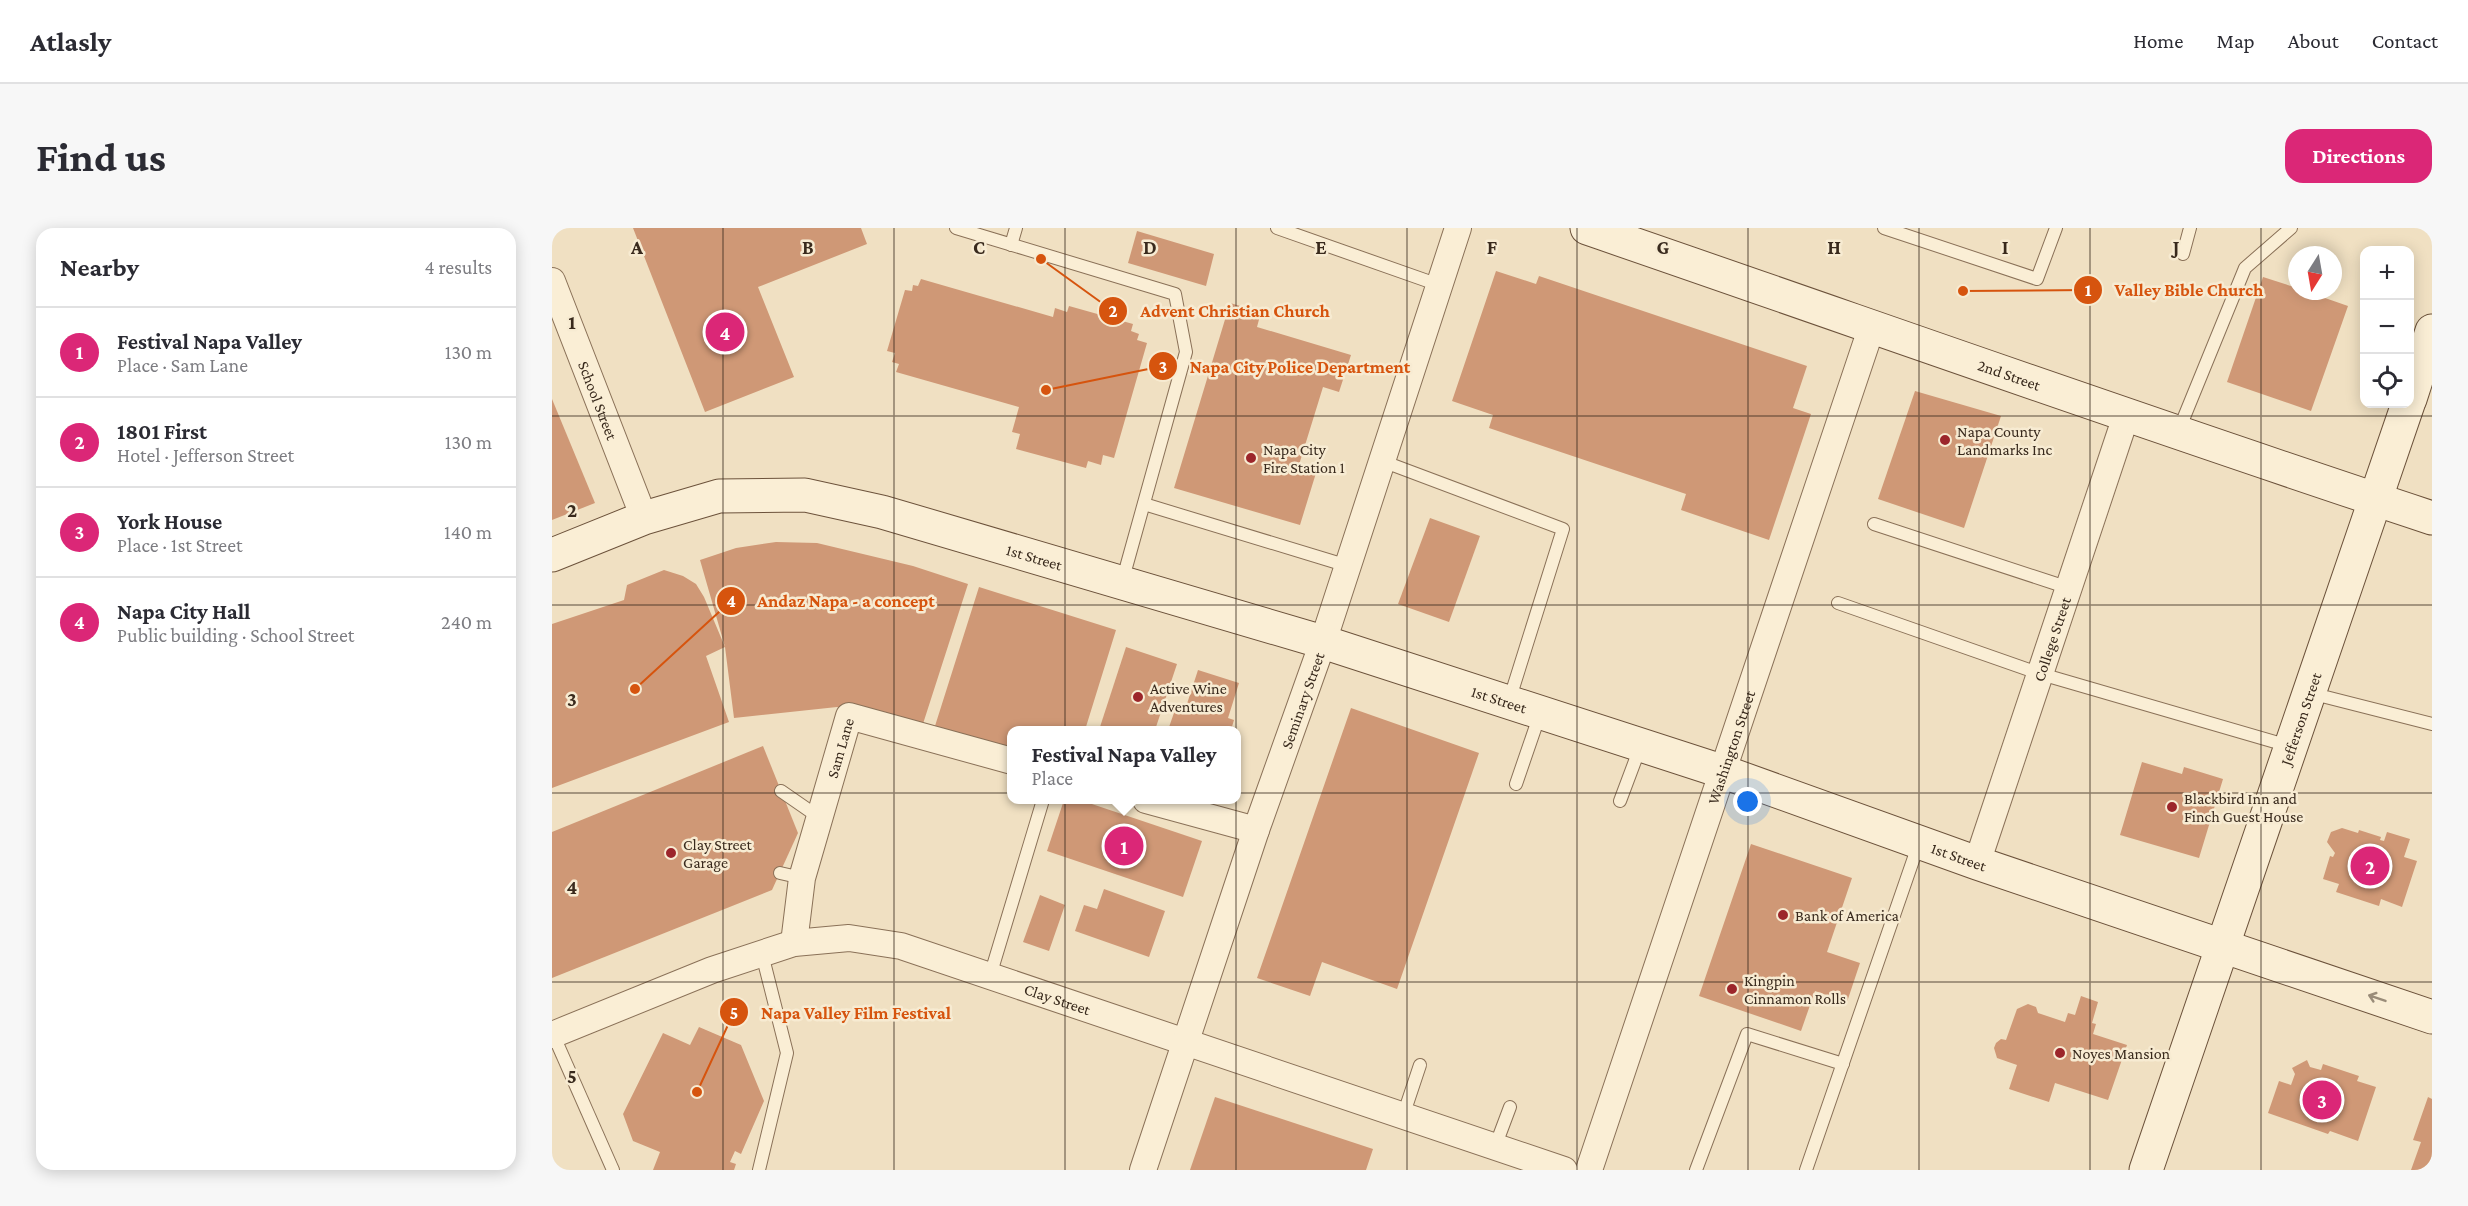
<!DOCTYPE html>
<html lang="en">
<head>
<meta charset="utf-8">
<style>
	body { margin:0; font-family:"Crimson Pro",serif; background:#f7f7f7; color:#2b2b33 }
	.controls { position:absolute; right:18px; top:18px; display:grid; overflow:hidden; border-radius:12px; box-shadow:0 3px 15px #0003 }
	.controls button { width:54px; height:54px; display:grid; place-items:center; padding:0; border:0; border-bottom:2px solid #e1e1e2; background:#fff; color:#2b2b33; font:30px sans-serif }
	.compass { position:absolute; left:1736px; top:18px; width:54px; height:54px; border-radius:50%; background:#fff; box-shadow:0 3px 15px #0003; rotate:191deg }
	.you { position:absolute; left:1196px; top:574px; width:21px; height:21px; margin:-15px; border:4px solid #fff; border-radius:50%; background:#1a73e8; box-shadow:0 0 0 9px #1a73e833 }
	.badge { display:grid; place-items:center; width:39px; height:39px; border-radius:50%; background:#db2777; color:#fff; font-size:20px; font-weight:700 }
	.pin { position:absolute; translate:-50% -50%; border:3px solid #fff; box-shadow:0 2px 6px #0006 }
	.popup { position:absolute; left:455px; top:498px; width:234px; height:78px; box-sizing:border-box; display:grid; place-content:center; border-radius:12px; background:#fff; filter:drop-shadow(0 2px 4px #0005); font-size:20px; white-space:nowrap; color:#7c7c81 }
	.popup b { font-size:22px; color:#2b2b33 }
	.popup::after { content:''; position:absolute; left:50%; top:100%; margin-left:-12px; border:12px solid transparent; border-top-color:#fff }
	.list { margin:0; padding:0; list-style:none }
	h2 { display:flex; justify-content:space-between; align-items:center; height:78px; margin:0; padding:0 24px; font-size:26px }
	h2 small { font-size:20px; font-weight:400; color:#7c7c81 }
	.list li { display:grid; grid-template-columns:39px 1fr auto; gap:18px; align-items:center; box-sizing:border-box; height:90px; padding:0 24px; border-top:2px solid #e1e1e2 }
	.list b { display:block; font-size:22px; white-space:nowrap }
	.list p { margin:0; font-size:20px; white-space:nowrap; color:#7c7c81 }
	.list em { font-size:20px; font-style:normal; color:#7c7c81 }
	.icon { flex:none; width:33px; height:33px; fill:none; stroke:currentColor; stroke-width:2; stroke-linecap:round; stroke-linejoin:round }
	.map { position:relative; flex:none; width:1880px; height:942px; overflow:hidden; border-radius:18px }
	header { display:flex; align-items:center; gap:36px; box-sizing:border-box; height:84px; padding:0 30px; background:#fff; border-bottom:2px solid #e1e1e2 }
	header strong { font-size:28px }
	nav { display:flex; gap:33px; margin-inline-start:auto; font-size:21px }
	.intro { display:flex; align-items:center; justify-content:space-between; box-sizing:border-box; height:144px; padding:0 36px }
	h1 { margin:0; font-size:42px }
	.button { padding:15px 27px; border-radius:18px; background:#db2777; color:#fff; font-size:21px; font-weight:700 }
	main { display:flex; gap:36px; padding:0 36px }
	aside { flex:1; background:#fff; border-radius:18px; box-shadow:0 3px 15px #0003 }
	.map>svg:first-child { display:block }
	.building { fill:#cf9876 }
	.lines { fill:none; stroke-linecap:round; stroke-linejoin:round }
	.lane-casing { stroke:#8a7158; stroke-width:14 }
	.street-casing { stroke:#8a7158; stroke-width:28 }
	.secondary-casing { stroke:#6c523b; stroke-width:35 }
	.lane { stroke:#faeed5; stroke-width:12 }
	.street { stroke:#faeed5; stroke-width:26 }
	.secondary { stroke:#faeed5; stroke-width:33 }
	.oneway { stroke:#9a8c79 }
	.grid { fill:none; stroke:#392a1d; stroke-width:1.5; stroke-opacity:0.55 }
	.poi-dot { fill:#9c262b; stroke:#f7ebd2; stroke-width:2 }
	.labels { text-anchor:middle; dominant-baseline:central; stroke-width:5; stroke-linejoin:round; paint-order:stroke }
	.street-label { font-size:16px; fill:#392a1d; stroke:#f7ebd2 }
	.poi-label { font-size:16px; fill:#392a1d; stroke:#f7ebd2; text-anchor:start }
	.grid-label { font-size:20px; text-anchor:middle; font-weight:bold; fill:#392a1d; stroke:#f7ebd2; stroke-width:5; stroke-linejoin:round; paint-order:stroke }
	.leader { fill:none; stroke:#d6540e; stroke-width:2 }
	.callout-dot { fill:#d6540e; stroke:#f7ebd2; stroke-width:2 }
	.mark-label { font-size:18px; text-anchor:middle; font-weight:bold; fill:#fff }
	.callout-label { font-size:18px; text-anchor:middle; font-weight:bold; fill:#d6540e; stroke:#f7ebd2; stroke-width:5; stroke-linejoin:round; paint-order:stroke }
</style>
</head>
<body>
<header>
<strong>Atlasly</strong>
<nav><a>Home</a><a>Map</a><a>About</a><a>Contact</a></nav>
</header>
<div class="intro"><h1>Find us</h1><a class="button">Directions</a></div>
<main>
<aside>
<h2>Nearby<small>4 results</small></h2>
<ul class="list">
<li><span class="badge">1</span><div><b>Festival Napa Valley</b><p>Place · Sam Lane</p></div><em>130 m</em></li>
<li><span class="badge">2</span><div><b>1801 First</b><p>Hotel · Jefferson Street</p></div><em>130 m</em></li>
<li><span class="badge">3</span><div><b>York House</b><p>Place · 1st Street</p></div><em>140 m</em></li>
<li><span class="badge">4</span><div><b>Napa City Hall</b><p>Public building · School Street</p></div><em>240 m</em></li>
</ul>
</aside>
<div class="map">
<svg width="1880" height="942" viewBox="0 0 1880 942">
	<rect width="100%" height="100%" fill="#f0e0c2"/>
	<!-- building -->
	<g class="building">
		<path d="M 81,0 L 309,0 L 315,16 L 206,59 L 242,149 L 153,184 Z"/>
		<path d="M 585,3 L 662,26 L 654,58 L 576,35 Z"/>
		<path d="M 944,43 L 984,56 L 987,48 L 1255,138 L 1241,180 L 1259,186 L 1217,312 L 1129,282 L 1134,266 L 937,200 L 941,187 L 900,173 Z"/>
		<path d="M 1711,49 L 1745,60 L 1745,63 L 1753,63 L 1796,78 L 1759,183 L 1675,154 Z"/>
		<path d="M 369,51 L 501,89 L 503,80 L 515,84 L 517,78 L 581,96 L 579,103 L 587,106 L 585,112 L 595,115 L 562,230 L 551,227 L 549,237 L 536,233 L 534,240 L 464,221 L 468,206 L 460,204 L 467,179 L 344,144 L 347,136 L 340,134 L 343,125 L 335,123 L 353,62 L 360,63 L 361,57 L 366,58 Z"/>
		<path d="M 678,75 L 709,84 L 705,99 L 799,127 L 787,164 L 771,159 L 746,240 L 764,245 L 748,297 L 622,260 Z"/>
		<path d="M 1363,163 L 1449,188 L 1412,300 L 1326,271 Z"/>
		<path d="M 0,171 L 43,275 L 0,292 Z"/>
		<path d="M 878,290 L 928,308 L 897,394 L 846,376 Z"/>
		<path d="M 224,314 L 265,315 L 361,338 L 416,356 L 369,502 L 314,484 L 285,479 L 182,490 L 173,419 L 154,428 L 177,494 L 0,560 L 0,396 L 72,372 L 75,357 L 112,342 L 131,348 L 144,356 L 152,369 L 173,419 L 148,332 L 184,320 Z"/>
		<path d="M 427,359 L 564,402 L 533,502 L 460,502 L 460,521 L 383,498 Z"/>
		<path d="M 574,419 L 625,436 L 603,502 L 547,502 Z"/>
		<path d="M 646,442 L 687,455 L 676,490 L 682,492 L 679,502 L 616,502 L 623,482 L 632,485 Z"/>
		<path d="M 799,480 L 927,525 L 845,761 L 770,734 L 758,768 L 705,750 Z"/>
		<path d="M 211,518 L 246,605 L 220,662 L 0,750 L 0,604 Z"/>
		<path d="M 1590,534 L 1630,546 L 1632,539 L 1671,551 L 1647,630 L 1568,607 Z"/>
		<path d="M 512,572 L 528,572 L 650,613 L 631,669 L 495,623 Z"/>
		<path d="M 1790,600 L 1806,605 L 1807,602 L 1829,609 L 1828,612 L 1832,613 L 1835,604 L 1858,611 L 1852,629 L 1865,633 L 1850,679 L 1829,671 L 1827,678 L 1784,664 L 1787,656 L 1771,651 L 1778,628 L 1781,629 L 1783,625 L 1775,614 L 1779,604 Z"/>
		<path d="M 1199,616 L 1300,650 L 1275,724 L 1308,735 L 1295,774 L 1263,763 L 1249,803 L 1147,768 Z"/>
		<path d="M 552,661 L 613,683 L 597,729 L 523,703 L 532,677 L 545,681 Z"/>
		<path d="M 488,667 L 513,677 L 497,723 L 471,714 Z"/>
		<path d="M 1529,768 L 1546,774 L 1540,795 L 1544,796 L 1541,806 L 1575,817 L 1556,872 L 1503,855 L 1497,874 L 1457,861 L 1465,837 L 1445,830 L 1442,820 L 1444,815 L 1449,811 L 1454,812 L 1465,781 L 1476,776 L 1484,779 L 1486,785 L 1513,794 L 1516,785 L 1523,787 Z"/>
		<path d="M 147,799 L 189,817 L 212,873 L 189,926 L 183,923 L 178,934 L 184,936 L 182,942 L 101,942 L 108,924 L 81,913 L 71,886 L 111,805 L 138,817 Z"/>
		<path d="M 1755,832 L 1758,839 L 1769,842 L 1771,836 L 1807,848 L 1805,853 L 1824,859 L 1806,913 L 1778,903 L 1776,906 L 1716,885 L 1727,853 L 1739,857 L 1743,846 L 1740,840 Z"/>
		<path d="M 663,869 L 821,921 L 814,942 L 638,942 Z"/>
		<path d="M 1876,869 L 1880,871 L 1880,942 L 1859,942 L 1869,914 L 1861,912 Z"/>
	</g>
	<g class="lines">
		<defs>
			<g id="lane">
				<path d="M 404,0 L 623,66 L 634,124 L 570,354"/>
				<path d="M 725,0 L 887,57"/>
				<path d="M 1332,0 L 1485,51 L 1504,0"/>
				<path d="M 459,17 L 464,0"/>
				<path d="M 1631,26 L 1638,0"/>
				<path d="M 1626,204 L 1693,40 L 1739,0"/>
				<path d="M 830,233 L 1011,301 L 957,473"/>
				<path d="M 592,276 L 796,338"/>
				<path d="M 1322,296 L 1517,360"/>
				<path d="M 1286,375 L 1489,446 L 1737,518"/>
				<path d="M 1758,465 L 1880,496"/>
				<path d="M 964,556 L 988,486"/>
				<path d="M 229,563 L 268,590"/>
				<path d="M 1068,573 L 1089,517"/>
				<path d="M 228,645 L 250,650"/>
				<path d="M 438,748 L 491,572"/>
				<path d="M 1,806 L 61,942"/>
				<path d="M 851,888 L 868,837"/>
				<path d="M 943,919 L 958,879"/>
				<path d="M 207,942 L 235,825 L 210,726"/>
				<path d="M 1144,942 L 1195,806 L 1291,836"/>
				<path d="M 1254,942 L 1367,615"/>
			</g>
			<g id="street">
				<path id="s1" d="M 0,53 L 92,290"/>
				<path d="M 594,572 L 704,602"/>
				<path id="s2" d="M 1425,635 L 1574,188"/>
				<path id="s3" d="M 242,715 L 250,650 L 297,488 L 460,533"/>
				<path id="s4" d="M 0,807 L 160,742 L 242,715 L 297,710 L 349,718 L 1012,942"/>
				<path id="s5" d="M 591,942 L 704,602 L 771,414 L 906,0"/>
				<path id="s6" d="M 1037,942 L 1320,98"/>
			</g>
			<g id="secondary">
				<path id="s7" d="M 1035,0 C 1317,97 1597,197 1880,290"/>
				<path d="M 1858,171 L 1880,103"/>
				<path id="s8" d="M 0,327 L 92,290 L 167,268 L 253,267 L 330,284 L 771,414 L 1169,543 L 1425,635 L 1880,789"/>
				<path id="s9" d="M 1594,942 L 1856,176"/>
			</g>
		</defs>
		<!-- lane casing -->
		<use href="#lane" class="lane-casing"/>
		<!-- street casing -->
		<use href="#street" class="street-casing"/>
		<!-- secondary casing -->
		<use href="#secondary" class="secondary-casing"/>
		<!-- lane -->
		<use href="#lane" class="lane"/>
		<!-- street -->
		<use href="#street" class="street"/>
		<!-- secondary -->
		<use href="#secondary" class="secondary"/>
	</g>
	<!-- one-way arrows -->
	<defs><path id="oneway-shaft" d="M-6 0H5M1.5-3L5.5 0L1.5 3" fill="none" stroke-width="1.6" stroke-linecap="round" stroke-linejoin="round" transform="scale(1.5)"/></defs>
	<use class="oneway" href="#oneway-shaft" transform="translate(1825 770) rotate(-161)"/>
	<!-- grid -->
	<path class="grid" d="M 171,0 L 171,942M 342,0 L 342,942M 513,0 L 513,942M 684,0 L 684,942M 855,0 L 855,942M 1025,0 L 1025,942M 1196,0 L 1196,942M 1367,0 L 1367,942M 1538,0 L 1538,942M 1709,0 L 1709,942M 0,188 L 1880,188M 0,377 L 1880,377M 0,565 L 1880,565M 0,754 L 1880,754"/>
	<!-- markers -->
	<g class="poi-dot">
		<circle cx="1393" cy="212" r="6"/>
		<circle cx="699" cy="230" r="6"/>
		<circle cx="586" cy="469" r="6"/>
		<circle cx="1620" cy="579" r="6"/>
		<circle cx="119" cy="625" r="6"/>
		<circle cx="1231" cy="687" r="6"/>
		<circle cx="1180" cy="761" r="6"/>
		<circle cx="1508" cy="825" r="6"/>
	</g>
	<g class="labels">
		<!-- street labels -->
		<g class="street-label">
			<text stroke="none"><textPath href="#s7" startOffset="447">2nd Street</textPath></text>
			<text stroke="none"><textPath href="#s1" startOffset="128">School Street</textPath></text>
			<text stroke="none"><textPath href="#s8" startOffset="501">1st Street</textPath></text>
			<text stroke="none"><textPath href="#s2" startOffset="236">College Street</textPath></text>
			<text stroke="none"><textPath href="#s8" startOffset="987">1st Street</textPath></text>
			<text stroke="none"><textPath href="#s5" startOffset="496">Seminary Street</textPath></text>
			<text stroke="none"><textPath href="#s9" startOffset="477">Jefferson Street</textPath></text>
			<text stroke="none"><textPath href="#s6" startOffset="446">Washington Street</textPath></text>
			<text stroke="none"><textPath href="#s3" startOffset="201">Sam Lane</textPath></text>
			<text stroke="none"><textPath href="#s8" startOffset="1473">1st Street</textPath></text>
			<text stroke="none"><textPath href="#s4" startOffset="532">Clay Street</textPath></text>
		</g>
		<!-- poi labels -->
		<g class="poi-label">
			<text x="1405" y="203">Napa County<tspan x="1405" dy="18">Landmarks Inc</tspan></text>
			<text x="711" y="221">Napa City<tspan x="711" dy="18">Fire Station 1</tspan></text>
			<text x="598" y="460">Active Wine<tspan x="598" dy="18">Adventures</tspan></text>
			<text x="1632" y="570">Blackbird Inn and<tspan x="1632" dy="18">Finch Guest House</tspan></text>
			<text x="131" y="616">Clay Street<tspan x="131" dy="18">Garage</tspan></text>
			<text x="1243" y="687">Bank of America</text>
			<text x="1192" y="752">Kingpin<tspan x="1192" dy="18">Cinnamon Rolls</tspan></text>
			<text x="1520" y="825">Noyes Mansion</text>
		</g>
	</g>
	<g class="grid-label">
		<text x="85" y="26">A</text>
		<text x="256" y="26">B</text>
		<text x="427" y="26">C</text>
		<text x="598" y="26">D</text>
		<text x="769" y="26">E</text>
		<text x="940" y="26">F</text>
		<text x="1111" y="26">G</text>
		<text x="1282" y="26">H</text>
		<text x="1453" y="26">I</text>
		<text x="1624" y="26">J</text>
		<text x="20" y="101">1</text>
		<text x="20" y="289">2</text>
		<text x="20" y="478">3</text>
		<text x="20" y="666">4</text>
		<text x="20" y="855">5</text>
	</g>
	<!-- callouts -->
	<path class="leader" d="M1411 63L1536 62M489 31L561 83M494 162L611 138M83 461L179 373M145 864L182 784"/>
	<g class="callout-dot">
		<circle cx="1411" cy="63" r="6"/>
		<circle cx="489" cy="31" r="6"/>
		<circle cx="494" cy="162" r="6"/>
		<circle cx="83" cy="461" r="6"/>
		<circle cx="145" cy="864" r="6"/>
		<circle cx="1536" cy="62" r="15"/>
		<circle cx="561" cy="83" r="15"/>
		<circle cx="611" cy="138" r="15"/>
		<circle cx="179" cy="373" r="15"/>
		<circle cx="182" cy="784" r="15"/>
	</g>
	<g class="mark-label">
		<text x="1536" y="68">1</text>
		<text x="561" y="89">2</text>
		<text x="611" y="145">3</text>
		<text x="179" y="379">4</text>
		<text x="182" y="791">5</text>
	</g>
	<g class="callout-label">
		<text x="1637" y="68">Valley Bible Church</text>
		<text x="683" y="89">Advent Christian Church</text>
		<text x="748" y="145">Napa City Police Department</text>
		<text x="294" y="379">Andaz Napa - a concept</text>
		<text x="304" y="791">Napa Valley Film Festival</text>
	</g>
</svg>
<div class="controls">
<button>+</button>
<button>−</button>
<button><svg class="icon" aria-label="locate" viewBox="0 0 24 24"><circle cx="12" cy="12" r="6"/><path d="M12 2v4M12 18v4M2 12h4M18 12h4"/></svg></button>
</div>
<svg class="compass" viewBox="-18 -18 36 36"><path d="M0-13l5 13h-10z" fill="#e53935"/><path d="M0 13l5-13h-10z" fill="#7c7c81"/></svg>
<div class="you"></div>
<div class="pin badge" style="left:572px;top:618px">1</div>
<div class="popup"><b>Festival Napa Valley</b>Place</div>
<div class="pin badge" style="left:1818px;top:638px">2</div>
<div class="pin badge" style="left:1770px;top:872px">3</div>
<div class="pin badge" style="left:173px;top:104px">4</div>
</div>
</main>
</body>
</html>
